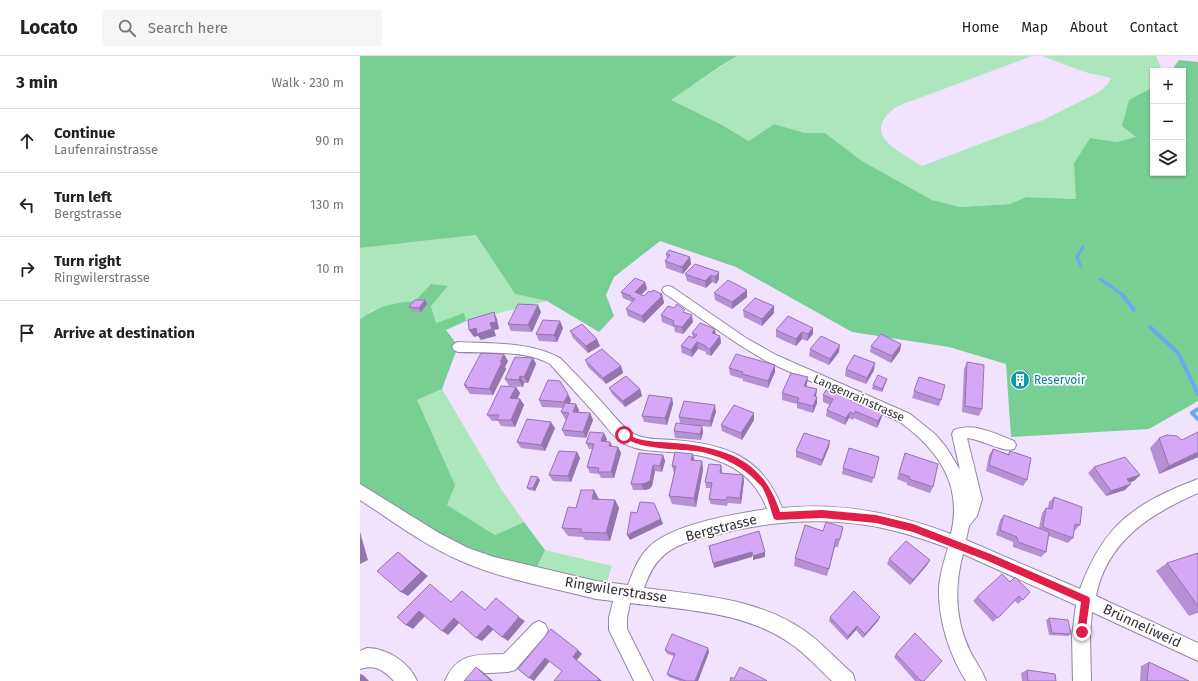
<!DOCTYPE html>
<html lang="en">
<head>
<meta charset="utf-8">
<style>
	body { margin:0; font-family:"Fira Sans",sans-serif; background:#f6f6f6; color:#202124 }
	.controls { position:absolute; right:12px; top:12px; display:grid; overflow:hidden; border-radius:0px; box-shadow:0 1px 3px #0004 }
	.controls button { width:36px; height:36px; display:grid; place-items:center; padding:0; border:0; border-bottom:1px solid #e0e0e0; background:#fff; color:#202124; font:20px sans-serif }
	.stop { position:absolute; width:12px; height:12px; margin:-9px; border:3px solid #e11d48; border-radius:50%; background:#fff }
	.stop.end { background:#e11d48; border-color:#fff; box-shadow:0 1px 4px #0008 }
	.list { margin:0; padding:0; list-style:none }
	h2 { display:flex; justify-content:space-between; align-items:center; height:52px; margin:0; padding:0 16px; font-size:17px }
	h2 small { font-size:13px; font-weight:400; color:#757577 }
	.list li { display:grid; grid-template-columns:26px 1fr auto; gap:12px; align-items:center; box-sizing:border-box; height:64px; padding:0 16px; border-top:1px solid #e0e0e0 }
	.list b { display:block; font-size:15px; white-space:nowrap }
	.list p { margin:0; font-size:13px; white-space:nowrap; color:#757577 }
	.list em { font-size:13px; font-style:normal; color:#757577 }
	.icon { flex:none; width:22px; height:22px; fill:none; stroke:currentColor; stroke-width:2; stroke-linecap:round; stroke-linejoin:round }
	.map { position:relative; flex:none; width:838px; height:625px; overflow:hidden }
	header { display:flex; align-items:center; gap:24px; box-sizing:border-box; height:56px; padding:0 20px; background:#fff; border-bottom:1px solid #e0e0e0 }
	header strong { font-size:19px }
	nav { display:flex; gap:22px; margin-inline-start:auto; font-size:14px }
	.search { width:280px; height:36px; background:#f6f6f6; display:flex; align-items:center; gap:10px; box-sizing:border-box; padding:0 14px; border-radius:0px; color:#757577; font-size:15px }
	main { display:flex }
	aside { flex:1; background:#fff }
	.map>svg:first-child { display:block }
	.green { fill:#ace6bc }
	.forest { fill:#78cf94 }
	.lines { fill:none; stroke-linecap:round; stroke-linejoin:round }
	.stream-far1 { stroke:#68abed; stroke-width:3 }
	.stream { stroke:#68abed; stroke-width:4 }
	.minor-casing { stroke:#9687a2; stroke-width:2 }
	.minor { fill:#fff; fill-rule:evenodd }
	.wall { fill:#b690d4 }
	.shaded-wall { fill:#9475ad }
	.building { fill:#d4a7f7; stroke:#9475ad }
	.route { fill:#e11d48 }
	.labels { text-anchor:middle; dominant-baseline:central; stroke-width:3.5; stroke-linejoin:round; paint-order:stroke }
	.culture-label { font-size:12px; fill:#0d838f; stroke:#fff; text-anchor:start }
	.street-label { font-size:12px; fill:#352f3a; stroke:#fff }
	.near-street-label { font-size:14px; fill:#352f3a; stroke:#fff }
</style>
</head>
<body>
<header>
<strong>Locato</strong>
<div class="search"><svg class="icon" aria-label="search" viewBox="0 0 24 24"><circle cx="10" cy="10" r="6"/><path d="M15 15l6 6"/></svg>Search here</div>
<nav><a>Home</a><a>Map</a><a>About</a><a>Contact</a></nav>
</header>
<main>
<aside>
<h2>3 min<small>Walk · 230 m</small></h2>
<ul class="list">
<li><svg class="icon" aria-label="ahead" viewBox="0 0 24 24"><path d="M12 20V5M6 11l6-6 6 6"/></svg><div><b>Continue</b><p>Laufenrainstrasse</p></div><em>90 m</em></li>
<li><svg class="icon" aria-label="left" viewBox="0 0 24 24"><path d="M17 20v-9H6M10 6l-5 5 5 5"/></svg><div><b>Turn left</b><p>Bergstrasse</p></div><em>130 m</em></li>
<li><svg class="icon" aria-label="right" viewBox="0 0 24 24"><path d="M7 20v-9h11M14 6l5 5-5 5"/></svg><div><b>Turn right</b><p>Ringwilerstrasse</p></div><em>10 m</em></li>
<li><svg class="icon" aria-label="arrive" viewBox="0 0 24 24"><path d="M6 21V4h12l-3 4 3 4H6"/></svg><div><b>Arrive at destination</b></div></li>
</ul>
</aside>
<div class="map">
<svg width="838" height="625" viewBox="0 0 838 625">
	<rect width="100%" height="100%" fill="#f1e2fe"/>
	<!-- green -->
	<g class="green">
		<path d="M 377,0 L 672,0 L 538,50 C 498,77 537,94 562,110 L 683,64 L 739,36 L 747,29 L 751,22 L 725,16 L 682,0 L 796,0 L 802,14 L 793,15 L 793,31 L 769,44 L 776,81 L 757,86 L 730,82 L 714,107 L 717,143 L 666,141 L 650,148 L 600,151 L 572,144 L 502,105 L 465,77 L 445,77 L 414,68 L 389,85 L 362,69 L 310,44 Z"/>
		<path d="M 116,179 L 155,238 L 187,245 L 106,265 L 104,258 L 76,267 L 71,250 L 55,245 L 13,254 L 0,263 L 0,192 Z"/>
		<path d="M 82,333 L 141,433 L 164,466 L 135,479 L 87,449 L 57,344 Z"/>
		<path d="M 185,494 L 252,510 L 244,535 L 173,519 Z"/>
	</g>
	<!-- forest -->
	<g class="forest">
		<path d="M 0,0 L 377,0 L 359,11 L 311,44 L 362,69 L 389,85 L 414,68 L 445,77 L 465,77 L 502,105 L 572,144 L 600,151 L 650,148 L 666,141 L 716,143 L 714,107 L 730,82 L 757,86 L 776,81 L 762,70 L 769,44 L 793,31 L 793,117 L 823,117 L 823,15 L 814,15 L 814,11 L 819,4 L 838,6 L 838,345 L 789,373 L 651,381 L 646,308 L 589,291 L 492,276 L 376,211 L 300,185 L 254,221 L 246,239 L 254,260 L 239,276 L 187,245 L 155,238 L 116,179 L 0,192 Z"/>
		<path d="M 71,228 L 88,230 L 71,250 L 76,267 L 104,257 L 106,265 L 86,274 L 98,290 L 82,333 L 57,344 L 95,429 L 87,449 L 135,479 L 164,466 L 185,494 L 173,519 L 134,509 L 0,435 L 0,263 C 19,250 33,247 55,245 Z"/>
	</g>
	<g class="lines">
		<!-- stream-far1 -->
		<g class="stream-far1">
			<path d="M 721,211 L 717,201 L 723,191"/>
			<path d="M 740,223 L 763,239"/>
		</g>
		<!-- stream -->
		<g class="stream">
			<path d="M 762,238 L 774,254"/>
			<path d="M 790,271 L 818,297 L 838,338"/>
			<path d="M 838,353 L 832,357 L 838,363"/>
		</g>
		<defs>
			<g id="minor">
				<path d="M 308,230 L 312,231 L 386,282 L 416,299 L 550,358 L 575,378 L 586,391 L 600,414 L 592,378 L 594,374 C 614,366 635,378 654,385 L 656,389 L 654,393 C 643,397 621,383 607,382 L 622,443 L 617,460 L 609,470 L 606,484 L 720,533 C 744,468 775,447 838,423 L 838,437 C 790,458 747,485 736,540 L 838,587 L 838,605 L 732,556 L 730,580 L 731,625 L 713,625 L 712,580 L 716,549 L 603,498 C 594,531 595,564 610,595 C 615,605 622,614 626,625 L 606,625 C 589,598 578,563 579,531 C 580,518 584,505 588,492 C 561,482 534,473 506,469 C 455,461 405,466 355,479 C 336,483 314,488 300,503 C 292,511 288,521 284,532 C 339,539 398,542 445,575 C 462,587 477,604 493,618 L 495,625 L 472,625 C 459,613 446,598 431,588 C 385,555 324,554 270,547 L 267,562 L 267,573 L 293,625 L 274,625 L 249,574 L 249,562 L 253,545 L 236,543 C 191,531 144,524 101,505 C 65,490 33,465 0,444 L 0,428 L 79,477 L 108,492 L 134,501 L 236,525 L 268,529 C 273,516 278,502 288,492 C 311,468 374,458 407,453 C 391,410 354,399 311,396 C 295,395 278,395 263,387 C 253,381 246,370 238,361 C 222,343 206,326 190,308 C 164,293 128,298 98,296 L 94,294 L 92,291 L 94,288 L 98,286 C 131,288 169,285 200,302 C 216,318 232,335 248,353 C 256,362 263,372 274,378 C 285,384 300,383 313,384 C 365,388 402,400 422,452 C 481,446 536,457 591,478 C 603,428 578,394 540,366 L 406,305 L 378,288 L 304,237 L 302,234 L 304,231 Z"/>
				<path d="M 179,565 L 185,568 L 188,574 L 185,580 L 155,614 L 148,616 L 113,618 L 107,625 L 85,625 C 97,596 117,599 144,598 L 173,568 Z"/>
				<path d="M 7,592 C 27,592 50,607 57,625 L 34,625 C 23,614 16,608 0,613 L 0,595 Z"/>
			</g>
		</defs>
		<!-- minor casing -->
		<use href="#minor" class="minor-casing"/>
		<!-- minor -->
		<use href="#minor" class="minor"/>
	</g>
	<!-- wall -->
	<g class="wall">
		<path d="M 306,198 L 330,201 L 331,208 L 323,218 L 306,212 L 305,205 L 307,203 Z"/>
		<path d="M 335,208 L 359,223 L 356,228 L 352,226 L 346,232 L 327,225 L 325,218 Z"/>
		<path d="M 285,226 L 287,233 L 281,238 L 284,240 L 292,236 L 302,238 L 304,247 L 284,267 L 268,260 L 266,253 L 272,247 L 272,246 L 263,242 L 261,236 Z"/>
		<path d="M 354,237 L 387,241 L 372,253 L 355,244 Z"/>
		<path d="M 65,244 L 67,248 L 61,256 L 52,255 L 49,251 Z"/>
		<path d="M 414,250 L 414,257 L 402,270 L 384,261 L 383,254 Z"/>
		<path d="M 181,256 L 172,276 L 151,275 L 148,268 Z"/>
		<path d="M 325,257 L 333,266 L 323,278 L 315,276 L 314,271 L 302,266 L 301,259 Z"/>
		<path d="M 203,272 L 197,286 L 179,285 L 176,278 Z"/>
		<path d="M 453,272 L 453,278 L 447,285 L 442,283 L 436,290 L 416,281 L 416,274 Z"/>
		<path d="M 210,275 L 240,290 L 228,297 L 213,282 Z"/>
		<path d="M 332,277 L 356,279 L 360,280 L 361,287 L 351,300 L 346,298 L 346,296 L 338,293 L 332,301 L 322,297 L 321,290 L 333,282 Z"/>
		<path d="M 541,288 L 540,295 L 531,307 L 510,296 L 511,290 Z"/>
		<path d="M 450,293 L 479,296 L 469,309 L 449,300 Z"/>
		<path d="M 173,302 L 176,308 L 168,327 L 164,327 L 163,331 L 149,330 L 145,323 Z"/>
		<path d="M 225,304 L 261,310 L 263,317 L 246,328 L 228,311 Z"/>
		<path d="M 148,305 L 145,311 L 146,313 L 133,339 L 110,338 L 104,329 Z"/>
		<path d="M 607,306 L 622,353 L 619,360 L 602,356 L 604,313 Z"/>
		<path d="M 369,312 L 415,316 L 408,332 L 383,325 L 383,323 L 370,319 Z"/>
		<path d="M 486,313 L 514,314 L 506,328 L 485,320 Z"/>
		<path d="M 653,317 L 670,327 L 656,329 L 651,321 Z"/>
		<path d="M 559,321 L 581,344 L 579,350 L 552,342 Z"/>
		<path d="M 527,323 L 526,326 L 522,336 L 512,333 L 513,329 Z"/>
		<path d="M 447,328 L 446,330 L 457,333 L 456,340 L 457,347 L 453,357 L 437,352 L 437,348 L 422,344 L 422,337 Z"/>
		<path d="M 156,331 L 160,337 L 157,343 L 160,343 L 164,349 L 155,371 L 141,370 L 138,365 L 132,365 L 127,359 Z"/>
		<path d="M 249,332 L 280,333 L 282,340 L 265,351 L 252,338 Z"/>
		<path d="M 463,339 L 523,357 L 521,363 L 517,372 L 494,362 L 493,364 L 489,362 L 485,369 L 466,360 L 467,354 L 470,349 L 463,346 Z"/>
		<path d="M 312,342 L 313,348 L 307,369 L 284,366 L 282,360 Z"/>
		<path d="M 179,344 L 211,344 L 210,347 L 219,354 L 218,356 L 230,357 L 233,364 L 226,382 L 205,380 L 202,374 L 206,363 L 205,363 L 201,356 L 203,352 L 182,351 Z"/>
		<path d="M 356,356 L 351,371 L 342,370 L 343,376 L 341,384 L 315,382 L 314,375 L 329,368 L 320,367 L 319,361 Z"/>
		<path d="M 394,364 L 382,384 L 362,375 L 361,369 Z"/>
		<path d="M 195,372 L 185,395 L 161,392 L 157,386 Z"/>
		<path d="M 838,376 L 838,401 L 799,418 L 790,392 L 799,382 L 822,384 Z"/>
		<path d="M 247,383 L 246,385 L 250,386 L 253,391 L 258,391 L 261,397 L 254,422 L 241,422 L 239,418 L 230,417 L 227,411 L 232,393 L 229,393 L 226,387 Z"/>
		<path d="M 469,391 L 461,410 L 436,401 L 436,395 Z"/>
		<path d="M 633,393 L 648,398 L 650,395 L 667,424 L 663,430 L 626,415 L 629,399 Z"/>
		<path d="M 217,396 L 220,402 L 211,426 L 193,425 L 189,419 Z"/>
		<path d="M 545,397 L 573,431 L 570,437 L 547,429 L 547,427 L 537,423 Z"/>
		<path d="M 303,399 L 305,405 L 302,416 L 295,415 L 292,430 L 289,433 L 284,434 L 273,434 L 271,428 Z"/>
		<path d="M 519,401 L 512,427 L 482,418 L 483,412 Z"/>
		<path d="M 334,405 L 342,405 L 343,414 L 336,451 L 312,448 L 309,440 L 314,418 L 312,410 Z"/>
		<path d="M 734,411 L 780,419 L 774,425 L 770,426 L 765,434 L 746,440 L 728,417 Z"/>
		<path d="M 362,415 L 361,417 L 383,419 L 384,425 L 381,448 L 368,447 L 367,450 L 351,448 L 349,443 L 351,432 L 346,432 L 345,426 Z"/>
		<path d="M 180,424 L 175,435 L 169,434 L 167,432 Z"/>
		<path d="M 694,441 L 720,469 L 714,475 L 713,482 L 708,487 L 689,480 L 686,496 L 681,501 L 653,491 L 653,486 L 636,479 L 640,464 L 644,459 L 679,472 L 682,457 L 686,452 L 688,452 L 689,446 Z"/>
		<path d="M 238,443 L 255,444 L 259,452 L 250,485 L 225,484 L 223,481 L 208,480 L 202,472 L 216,452 Z"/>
		<path d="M 483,471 L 478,491 L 475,491 L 467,520 L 434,510 L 435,502 L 463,475 Z"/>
		<path d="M 838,497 L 838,556 L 829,560 L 796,515 L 807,507 Z"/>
		<path d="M 529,503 L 570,504 L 567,509 L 550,529 L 527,508 Z"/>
		<path d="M 670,536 L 658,548 L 655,545 L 633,566 L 613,545 L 617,541 Z"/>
		<path d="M 470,561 L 518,565 L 503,582 L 496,574 L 487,584 L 469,565 Z"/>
		<path d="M 689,562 L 711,578 L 708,580 L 689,579 L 686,564 Z"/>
		<path d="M 305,594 L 349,596 L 338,625 L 320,625 L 309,621 L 307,618 L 314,600 L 307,598 Z"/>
		<path d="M 536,598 L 564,625 L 555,625 L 534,601 Z"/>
		<path d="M 789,606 L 829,625 L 780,625 L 781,610 Z"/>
		<path d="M 667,614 L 696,625 L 662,625 L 661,617 Z"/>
	</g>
	<!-- shaded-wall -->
	<g class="shaded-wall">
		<path d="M 330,201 L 331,208 L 323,218 L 322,211 Z"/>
		<path d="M 359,216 L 359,223 L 356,228 L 355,221 Z"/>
		<path d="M 351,219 L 352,226 L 346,232 L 345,225 Z"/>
		<path d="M 285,226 L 287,233 L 277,243 L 275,236 Z"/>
		<path d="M 387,234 L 387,241 L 372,253 L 372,246 Z"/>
		<path d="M 302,238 L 304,247 L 284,267 L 282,260 Z"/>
		<path d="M 65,244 L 67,248 L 61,256 L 59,252 Z"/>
		<path d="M 178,249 L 181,256 L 172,276 L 168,269 Z"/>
		<path d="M 414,250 L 414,257 L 402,270 L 402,263 Z"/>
		<path d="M 134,256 L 137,263 L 139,273 L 134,274 L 136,280 L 121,284 L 118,280 L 114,281 L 109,274 L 130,267 Z"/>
		<path d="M 332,259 L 333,266 L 323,278 L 322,271 Z"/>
		<path d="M 200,265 L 203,272 L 197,286 L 194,279 Z"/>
		<path d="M 453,272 L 453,278 L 447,285 L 448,278 Z"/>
		<path d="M 355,273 L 356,279 L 352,277 Z"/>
		<path d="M 442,276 L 442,283 L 436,290 L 436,283 Z"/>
		<path d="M 360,280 L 361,287 L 351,300 L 350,293 Z"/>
		<path d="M 237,283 L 240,290 L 228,297 L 226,290 Z"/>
		<path d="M 337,286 L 338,293 L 332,301 L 331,294 Z"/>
		<path d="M 541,288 L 540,295 L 531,307 L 532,300 Z"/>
		<path d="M 480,289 L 479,296 L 469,309 L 470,303 Z"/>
		<path d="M 144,298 L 148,305 L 145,311 L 146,313 L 133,339 L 129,333 L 140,306 Z"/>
		<path d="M 173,302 L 176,308 L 168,327 L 164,321 Z"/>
		<path d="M 515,307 L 514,314 L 506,328 L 507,322 Z"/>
		<path d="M 415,309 L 415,316 L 408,332 L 408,325 Z"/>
		<path d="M 261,310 L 263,317 L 246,328 L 243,322 Z"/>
		<path d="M 160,320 L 164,327 L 163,331 L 159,324 Z"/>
		<path d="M 448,321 L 447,328 L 444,336 L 444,330 Z"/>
		<path d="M 527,323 L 526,326 L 522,336 L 522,333 Z"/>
		<path d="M 671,324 L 670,327 L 656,329 L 658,326 Z"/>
		<path d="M 156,331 L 160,337 L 154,349 L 150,342 Z"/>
		<path d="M 280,333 L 282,340 L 265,351 L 263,345 Z"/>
		<path d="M 457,333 L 456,340 L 453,346 L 454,340 Z"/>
		<path d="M 208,338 L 211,344 L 208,353 L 204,346 Z"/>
		<path d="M 457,341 L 457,347 L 453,357 L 453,350 Z"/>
		<path d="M 312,342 L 313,348 L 307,369 L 305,362 Z"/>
		<path d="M 160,343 L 164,349 L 155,371 L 151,364 Z"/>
		<path d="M 216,348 L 219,354 L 216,362 L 213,356 Z"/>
		<path d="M 355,349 L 356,356 L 351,371 L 350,365 Z"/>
		<path d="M 490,356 L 489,362 L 485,369 L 486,362 Z"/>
		<path d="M 230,357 L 233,364 L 226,382 L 223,376 Z"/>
		<path d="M 394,357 L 394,364 L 382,384 L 381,377 Z"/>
		<path d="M 523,357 L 521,363 L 517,372 L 518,365 Z"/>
		<path d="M 191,366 L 195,372 L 185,395 L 181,389 Z"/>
		<path d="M 342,370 L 343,376 L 341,384 L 340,378 Z"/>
		<path d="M 244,377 L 247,383 L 244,391 L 241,385 Z"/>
		<path d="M 470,385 L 469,391 L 461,410 L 462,404 Z"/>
		<path d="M 250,386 L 253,392 L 249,390 Z"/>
		<path d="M 258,391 L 261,397 L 254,422 L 251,416 Z"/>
		<path d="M 217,396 L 220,402 L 211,426 L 208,420 Z"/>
		<path d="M 838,396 L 838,401 L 799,418 L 809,410 Z"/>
		<path d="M 333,398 L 335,407 L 331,404 Z"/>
		<path d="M 303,399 L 305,405 L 302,416 L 300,410 Z"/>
		<path d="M 342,405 L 343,414 L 336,451 L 334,442 Z"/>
		<path d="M 293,409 L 295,415 L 292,430 L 289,433 L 284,434 L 281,428 Z"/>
		<path d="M 361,409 L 362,415 L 361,423 L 360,417 Z"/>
		<path d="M 383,419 L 384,425 L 381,448 L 380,442 Z"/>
		<path d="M 780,419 L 774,425 L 761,429 L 767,423 Z"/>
		<path d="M 178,421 L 180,424 L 175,435 L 173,432 Z"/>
		<path d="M 771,428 L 765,434 L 746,440 L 751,435 Z"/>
		<path d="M 234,434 L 239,443 L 236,451 L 232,443 Z"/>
		<path d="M 255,444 L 259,452 L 250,485 L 246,477 Z"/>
		<path d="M 301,463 L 303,468 L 270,484 L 267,479 Z"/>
		<path d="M 0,476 L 8,504 L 0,508 Z"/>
		<path d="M 38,496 L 68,520 L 48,540 L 41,536 Z"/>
		<path d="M 392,496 L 392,501 L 354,512 L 353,507 Z"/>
		<path d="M 405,496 L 405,501 L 393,504 L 393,500 Z"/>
		<path d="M 570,504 L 567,509 L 550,529 L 553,524 Z"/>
		<path d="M 59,555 L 66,559 L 53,573 L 46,569 Z"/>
		<path d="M 838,555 L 838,556 L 829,560 Z"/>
		<path d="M 159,561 L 165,565 L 148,585 L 142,581 Z"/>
		<path d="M 520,561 L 518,565 L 503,582 L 505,578 Z"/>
		<path d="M 94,562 L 100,566 L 88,579 L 82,575 Z"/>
		<path d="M 128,569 L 134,573 L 122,585 L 116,582 Z"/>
		<path d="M 497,570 L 496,574 L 487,584 L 488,580 Z"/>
		<path d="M 348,592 L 349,596 L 338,625 L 335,625 Z"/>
		<path d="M 218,594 L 222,598 L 217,604 L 242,625 L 237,625 L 213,601 Z"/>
		<path d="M 185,602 L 190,605 L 174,625 L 169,622 Z"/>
		<path d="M 116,611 L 122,615 L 133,625 L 131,625 Z"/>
		<path d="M 0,618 L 3,619 L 9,625 L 0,625 Z"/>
	</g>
	<!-- building -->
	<g class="building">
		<path d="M 309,194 L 330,201 L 322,211 L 305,205 L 310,199 L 306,198 Z"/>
		<path d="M 335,208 L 359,216 L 355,221 L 351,219 L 345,225 L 325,218 Z"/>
		<path d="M 275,222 L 285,226 L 275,236 L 284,240 L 289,235 L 292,236 L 293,234 L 302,238 L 300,239 L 302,240 L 282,260 L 266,253 L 275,243 L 270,241 L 271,240 L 261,236 Z"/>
		<path d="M 368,224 L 387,234 L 372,246 L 354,237 Z"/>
		<path d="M 395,242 L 414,250 L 402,263 L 383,254 Z"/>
		<path d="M 55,244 L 65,244 L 59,252 L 49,251 Z"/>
		<path d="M 158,248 L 178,249 L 168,269 L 148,268 Z"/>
		<path d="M 317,248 L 325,254 L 323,256 L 332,259 L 322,271 L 313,269 L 314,265 L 301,259 L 308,250 L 314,252 Z"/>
		<path d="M 134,256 L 136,266 L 130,267 L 132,273 L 117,278 L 116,272 L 109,274 L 108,264 Z"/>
		<path d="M 428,260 L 453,272 L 448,278 L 442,276 L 436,283 L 416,274 Z"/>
		<path d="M 183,264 L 200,265 L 194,279 L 176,278 Z"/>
		<path d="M 340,267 L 355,273 L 352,277 L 360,280 L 350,293 L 345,291 L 346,290 L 337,286 L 331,294 L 321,290 L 329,280 L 334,282 L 337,279 L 332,277 Z"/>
		<path d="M 222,268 L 237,283 L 226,290 L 210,275 Z"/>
		<path d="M 521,278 L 541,288 L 532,300 L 511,290 Z"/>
		<path d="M 461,280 L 480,289 L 470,303 L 450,293 Z"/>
		<path d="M 242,293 L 261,310 L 243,322 L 225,304 Z"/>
		<path d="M 121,297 L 144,298 L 140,306 L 142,306 L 129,333 L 105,331 L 107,329 L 104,329 Z"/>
		<path d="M 376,298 L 415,309 L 408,325 L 382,318 L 383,316 L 369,312 Z"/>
		<path d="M 494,299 L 515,307 L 507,322 L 486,313 Z"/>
		<path d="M 155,301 L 173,302 L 164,321 L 160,320 L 159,324 L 145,323 Z"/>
		<path d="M 607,306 L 624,309 L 622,353 L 605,350 Z"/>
		<path d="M 666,315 L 671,324 L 658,326 L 653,317 Z"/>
		<path d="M 431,317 L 448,321 L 444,330 L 457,333 L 454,340 L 457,341 L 453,350 L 437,346 L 439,342 L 422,337 Z"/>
		<path d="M 518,319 L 527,323 L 522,333 L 513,329 Z"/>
		<path d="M 266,320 L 280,333 L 263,345 L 249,332 Z"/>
		<path d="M 559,321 L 585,329 L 581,344 L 554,335 Z"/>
		<path d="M 188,324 L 200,325 L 208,338 L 204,346 L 179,344 Z"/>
		<path d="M 141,330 L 156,331 L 150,342 L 160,343 L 151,364 L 137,364 L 139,359 L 127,359 Z"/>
		<path d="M 466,334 L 476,339 L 477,337 L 502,350 L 503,348 L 523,357 L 518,365 L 495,355 L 494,358 L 490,356 L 486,362 L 467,354 L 473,343 L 463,339 Z"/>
		<path d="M 289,339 L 312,342 L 305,362 L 282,360 Z"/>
		<path d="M 324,345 L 355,349 L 350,365 L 319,361 Z"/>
		<path d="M 205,347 L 216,348 L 213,356 L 230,357 L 223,376 L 202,374 L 209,357 L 201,356 Z"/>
		<path d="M 374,349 L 394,357 L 381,377 L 361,369 Z"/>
		<path d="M 167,363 L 191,366 L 181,389 L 157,386 Z"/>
		<path d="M 316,367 L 342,370 L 340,378 L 314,375 Z"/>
		<path d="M 230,376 L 244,377 L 241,385 L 250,386 L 249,390 L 258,391 L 251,416 L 238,416 L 239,412 L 227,411 L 234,388 L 226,387 Z"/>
		<path d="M 838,376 L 838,396 L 809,410 L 799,382 L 807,379 L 817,380 L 822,384 Z"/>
		<path d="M 444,377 L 470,385 L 462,404 L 436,395 Z"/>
		<path d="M 489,392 L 519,401 L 514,422 L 483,412 Z"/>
		<path d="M 633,393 L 649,399 L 650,395 L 671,402 L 667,424 L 629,409 Z"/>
		<path d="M 199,395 L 217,396 L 208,420 L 189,419 Z"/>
		<path d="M 315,396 L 333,398 L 331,404 L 342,405 L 334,442 L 309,440 L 316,410 L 312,410 Z"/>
		<path d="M 279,397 L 303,399 L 300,410 L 293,409 L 290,425 L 286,427 L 281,428 L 271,428 Z"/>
		<path d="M 545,397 L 578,408 L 573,431 L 549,423 L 550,421 L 539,417 Z"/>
		<path d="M 765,401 L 780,419 L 767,423 L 771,428 L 751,435 L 734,411 Z"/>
		<path d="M 349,408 L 361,409 L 360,417 L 383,419 L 380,442 L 367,441 L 366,444 L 349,443 L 352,427 L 345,426 Z"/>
		<path d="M 171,420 L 178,421 L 173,432 L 167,432 Z"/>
		<path d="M 221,434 L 234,434 L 232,443 L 255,444 L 246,477 L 220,476 L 222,473 L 202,472 L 208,451 L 216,452 Z"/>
		<path d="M 694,441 L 722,451 L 720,469 L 715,468 L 713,482 L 683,471 L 686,452 L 692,453 Z"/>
		<path d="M 280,446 L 294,447 L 301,463 L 267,479 L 271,456 L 277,457 Z"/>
		<path d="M 644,459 L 689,476 L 686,496 L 658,486 L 657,481 L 640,474 Z"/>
		<path d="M 466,466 L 483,471 L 480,483 L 476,483 L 469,513 L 435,502 L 445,469 L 463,475 Z"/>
		<path d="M 399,475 L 405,496 L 393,500 L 392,496 L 353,507 L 349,490 Z"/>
		<path d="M 546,485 L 570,504 L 553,524 L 529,503 Z"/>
		<path d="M 38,496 L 61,516 L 41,536 L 17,515 Z"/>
		<path d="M 838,497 L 838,550 L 807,507 Z"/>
		<path d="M 642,518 L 650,526 L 655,521 L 670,536 L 663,544 L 659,540 L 638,562 L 617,541 Z"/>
		<path d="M 70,528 L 91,546 L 102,535 L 125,554 L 136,542 L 159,561 L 142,581 L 128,569 L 116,582 L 94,562 L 82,575 L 59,555 L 46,569 L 37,561 Z"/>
		<path d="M 494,535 L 520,561 L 505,578 L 497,570 L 488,580 L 470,561 Z"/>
		<path d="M 689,562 L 708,564 L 711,578 L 692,577 Z"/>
		<path d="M 191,573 L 218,594 L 213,601 L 239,623 L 237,625 L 194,625 L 202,615 L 185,602 L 169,622 L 158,613 Z"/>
		<path d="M 555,577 L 582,605 L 564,625 L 561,625 L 536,598 Z"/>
		<path d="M 312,578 L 348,592 L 335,625 L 326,625 L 307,618 L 315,598 L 305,594 Z"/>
		<path d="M 789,606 L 829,625 L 787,625 Z"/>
		<path d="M 116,611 L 131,625 L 104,625 Z"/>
		<path d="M 380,611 L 406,624 L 407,625 L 370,625 L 371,621 L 374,623 Z"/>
		<path d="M 667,614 L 695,618 L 696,625 L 668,625 Z"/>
	</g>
	<!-- route -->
	<path class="route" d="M 264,376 C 268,377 271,380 275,382 C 287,386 302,386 315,387 C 366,392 403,403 420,456 L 462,454 L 516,459 L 553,468 L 633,499 L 729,541 L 730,544 L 725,579 L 722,580 L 718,579 L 717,576 L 721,546 L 628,505 L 553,476 L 516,467 L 462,462 L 417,464 L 414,463 C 410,452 408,441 402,431 C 396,424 387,416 379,411 C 368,404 355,399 342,396 C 315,392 286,395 262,381 L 262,377 Z"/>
	<!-- icons -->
	<defs>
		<symbol id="building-disc" viewBox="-11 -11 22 22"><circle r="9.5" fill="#0f9aa8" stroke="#fff"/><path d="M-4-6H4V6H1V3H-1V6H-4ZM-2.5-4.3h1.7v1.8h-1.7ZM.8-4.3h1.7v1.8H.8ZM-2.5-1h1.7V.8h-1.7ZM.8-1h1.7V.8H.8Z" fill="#fff"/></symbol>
	</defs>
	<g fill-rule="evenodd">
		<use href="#building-disc" x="649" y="313" width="22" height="22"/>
	</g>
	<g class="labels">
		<!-- culture labels -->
		<g class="culture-label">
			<text x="674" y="324">Reservoir</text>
		</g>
		<!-- street labels -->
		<g class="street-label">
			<text transform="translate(499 342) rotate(24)">Langenrainstrasse</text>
		</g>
		<!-- near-street labels -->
		<g class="near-street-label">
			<text transform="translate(361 472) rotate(-14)">Bergstrasse</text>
			<text transform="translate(256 534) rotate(9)">Ringwilerstrasse</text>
			<text transform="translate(782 570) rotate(25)">Brünneliweid</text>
		</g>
	</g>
</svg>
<div class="controls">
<button>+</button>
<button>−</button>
<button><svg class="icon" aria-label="layers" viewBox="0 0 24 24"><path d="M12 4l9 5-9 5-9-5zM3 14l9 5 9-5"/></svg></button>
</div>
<div class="stop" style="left:264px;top:379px"></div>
<div class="stop end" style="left:722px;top:576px"></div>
</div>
</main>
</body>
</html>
